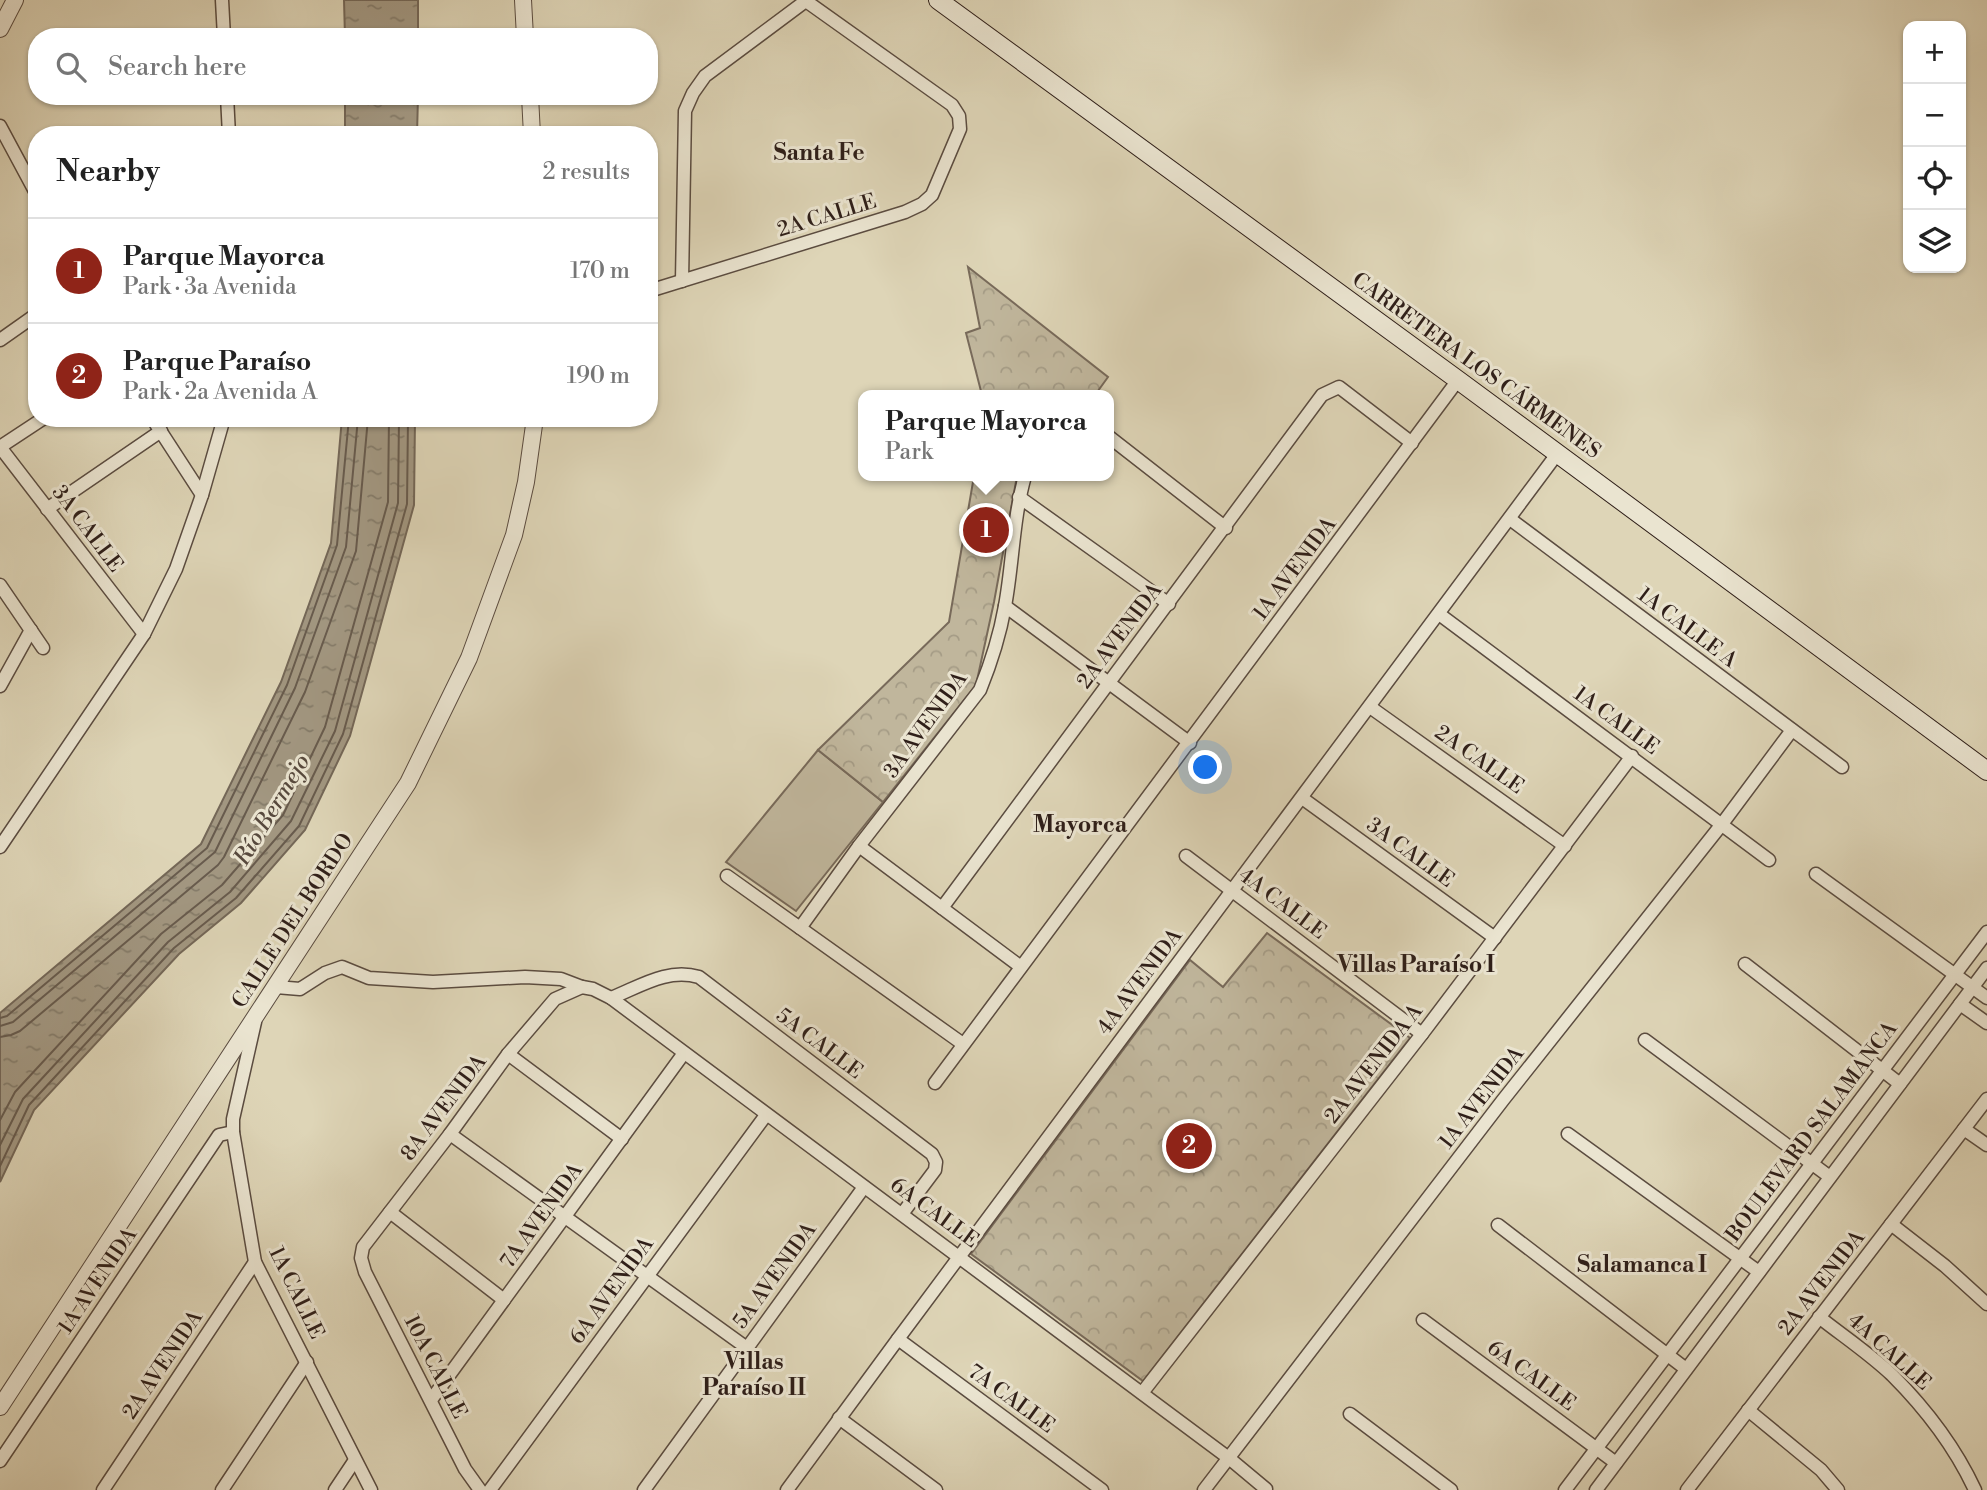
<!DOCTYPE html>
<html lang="en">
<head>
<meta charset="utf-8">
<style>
	body { margin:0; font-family:"Libre Bodoni",serif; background:#f6f6f6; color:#222 }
	.controls { position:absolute; right:21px; top:21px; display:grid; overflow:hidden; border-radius:14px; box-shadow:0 2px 5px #0004 }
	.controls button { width:63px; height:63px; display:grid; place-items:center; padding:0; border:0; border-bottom:2px solid #e0e0e0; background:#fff; color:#222; font:35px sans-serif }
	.you { position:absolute; left:1206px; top:768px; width:24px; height:24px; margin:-18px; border:5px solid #fff; border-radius:50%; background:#1a73e8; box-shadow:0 0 0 10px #1a73e833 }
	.badge { display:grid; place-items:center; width:46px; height:46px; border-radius:50%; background:#8f2418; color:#fff; font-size:23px; font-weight:700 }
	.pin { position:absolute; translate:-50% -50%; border:4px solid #fff; box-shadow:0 2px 7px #0006 }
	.popup { position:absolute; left:858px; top:390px; width:256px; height:91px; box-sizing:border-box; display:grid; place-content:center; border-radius:14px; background:#fff; filter:drop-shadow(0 2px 5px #0005); font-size:23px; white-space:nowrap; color:#767676 }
	.popup b { font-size:26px; color:#222 }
	.popup::after { content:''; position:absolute; left:50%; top:100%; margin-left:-14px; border:14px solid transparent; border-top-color:#fff }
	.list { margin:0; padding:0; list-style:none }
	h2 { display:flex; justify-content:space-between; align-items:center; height:91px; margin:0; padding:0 28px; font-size:30px }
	h2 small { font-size:23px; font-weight:400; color:#767676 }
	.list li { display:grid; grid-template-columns:46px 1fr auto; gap:21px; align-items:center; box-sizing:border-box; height:105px; padding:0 28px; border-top:2px solid #e0e0e0 }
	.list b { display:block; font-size:26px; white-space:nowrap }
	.list p { margin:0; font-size:23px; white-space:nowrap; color:#767676 }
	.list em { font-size:23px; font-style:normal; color:#767676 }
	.icon { flex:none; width:38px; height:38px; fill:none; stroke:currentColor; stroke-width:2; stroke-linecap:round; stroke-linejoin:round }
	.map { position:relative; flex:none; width:1987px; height:1490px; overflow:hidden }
	.search { position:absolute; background:#fff; box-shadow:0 2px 5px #0004; left:28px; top:28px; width:630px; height:77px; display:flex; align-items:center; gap:18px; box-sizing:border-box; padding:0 24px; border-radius:28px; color:#767676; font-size:26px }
	.panel { position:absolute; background:#fff; box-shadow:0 2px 5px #0004; left:28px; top:126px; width:630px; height:301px; border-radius:28px }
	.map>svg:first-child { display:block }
	.green { fill:#c0b69c; stroke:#786a5a; stroke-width:2 }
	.forest { fill:url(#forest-crowns); stroke:#786a5a; stroke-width:2 }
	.water { fill:url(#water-ripples); stroke:#746757; stroke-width:2 }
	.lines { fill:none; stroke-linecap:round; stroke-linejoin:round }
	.shore { stroke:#685b4d; stroke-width:2 }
	.minor-casing { stroke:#5b4c40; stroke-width:15 }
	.tertiary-casing { stroke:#5b4c40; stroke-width:18 }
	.secondary-casing { stroke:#2f1f19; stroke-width:20 }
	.minor { stroke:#eae4d0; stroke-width:12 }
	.tertiary { stroke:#eae4d0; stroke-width:16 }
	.secondary { stroke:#eae4d0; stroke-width:18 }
	.labels { text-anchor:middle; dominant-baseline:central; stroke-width:6; stroke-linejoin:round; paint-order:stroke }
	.street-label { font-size:21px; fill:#2f1f19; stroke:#eae4d0 }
	.neighbourhood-label { font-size:23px; font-weight:bold; fill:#2f1f19; stroke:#eae4d0 }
	.water-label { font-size:23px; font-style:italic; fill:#57493d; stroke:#eae4d0 }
</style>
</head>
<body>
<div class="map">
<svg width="1987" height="1490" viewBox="0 0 1987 1490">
	<defs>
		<pattern id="forest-crowns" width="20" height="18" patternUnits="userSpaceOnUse" patternTransform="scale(1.75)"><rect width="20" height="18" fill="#c0b69c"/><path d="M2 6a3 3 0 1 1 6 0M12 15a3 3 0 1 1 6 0" fill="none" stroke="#a59c86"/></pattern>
		<pattern id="water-ripples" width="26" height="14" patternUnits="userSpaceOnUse" patternTransform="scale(1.75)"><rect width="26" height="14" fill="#a29781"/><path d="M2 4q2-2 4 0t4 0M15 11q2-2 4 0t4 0" fill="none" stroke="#847b69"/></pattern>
	</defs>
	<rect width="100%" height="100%" fill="#ded5b7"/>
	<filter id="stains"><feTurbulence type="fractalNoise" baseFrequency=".00286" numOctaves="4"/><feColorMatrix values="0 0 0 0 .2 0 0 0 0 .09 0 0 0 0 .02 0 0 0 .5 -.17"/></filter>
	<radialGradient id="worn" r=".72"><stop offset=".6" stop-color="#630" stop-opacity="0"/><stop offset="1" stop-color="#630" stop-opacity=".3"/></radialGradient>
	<!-- green -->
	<path class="green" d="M 818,750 L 883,802 L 796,911 L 726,862 Z"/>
	<!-- forest -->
	<g class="forest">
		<path d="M 968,267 L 1108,377 L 1095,395 L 982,395 L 966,333 L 980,328 Z"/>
		<path d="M 974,476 L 1017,476 L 994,602 L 976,685 L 883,802 L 818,750 L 949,622 Z"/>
		<path d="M 1267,933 L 1410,1038 L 1143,1381 L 971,1254 L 1190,960 L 1223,987 Z"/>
	</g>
	<!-- water -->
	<g class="water">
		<path d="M 344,0 L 418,0 L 418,37 L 345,37 Z"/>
		<path d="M 345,96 L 418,96 L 417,135 L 345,135 Z"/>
		<path d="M 342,418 L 415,418 L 414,505 L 350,736 L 305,830 L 241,903 L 179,954 L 34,1110 L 0,1182 L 0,1013 L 201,844 L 281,682 L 331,543 Z"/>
	</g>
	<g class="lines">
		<!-- shore -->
		<g class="shore">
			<path d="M 0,1018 L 7,1016 L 207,848 L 287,685 L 337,545 L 349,418"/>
			<path d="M 0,1026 L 13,1022 L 215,852 L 295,688 L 346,547 L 358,418"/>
			<path d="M 0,1037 L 11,1035 L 20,1031 L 218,865 L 224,857 L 305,692 L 356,551 L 368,418"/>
			<path d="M 0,1120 L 15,1092 L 161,934 L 222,885 L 283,815 L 325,727 L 388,502 L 389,418"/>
			<path d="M 0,1145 L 23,1099 L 168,942 L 230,892 L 291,821 L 335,731 L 398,503 L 399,418"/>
			<path d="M 0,1166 L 29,1105 L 174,948 L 236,898 L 299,826 L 343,734 L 407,504 L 408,418"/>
		</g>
		<defs>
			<g id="minor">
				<path d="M 222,0 L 224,37"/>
				<path d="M 227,96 L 229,135"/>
				<path d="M 0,126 L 37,195"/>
				<path d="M 682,281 L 685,111 L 693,93 L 705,76 L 807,0"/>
				<path d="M 649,291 L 905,212 L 922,204 L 932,195 L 960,129 L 959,116 L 952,105 L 806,1"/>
				<path d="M 0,340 L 37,314"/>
				<path d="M 44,418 L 0,447 L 144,634"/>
				<path d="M 152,418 L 202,495"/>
				<path d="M 1108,436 L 1226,528"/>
				<path d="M 1019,497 L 1169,604"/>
				<path d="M 47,509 L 161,431"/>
				<path d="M 1510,519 L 1842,767"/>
				<path d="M 0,585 L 43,648"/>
				<path d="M 1005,606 L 1190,743"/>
				<path d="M 1439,614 L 1769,860"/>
				<path d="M 0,686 L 31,630"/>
				<path d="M 1370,707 L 1565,846"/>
				<path d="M 1302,798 L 1495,938"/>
				<path d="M 859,846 L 1021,967"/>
				<path d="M 0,847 L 144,634 L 176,569 L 202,495 L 224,418"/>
				<path d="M 1186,856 L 1422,1034"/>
				<path d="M 1816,874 L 1987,998"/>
				<path d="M 727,876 L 963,1044"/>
				<path d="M 942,908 L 1322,395 L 1339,387 L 1412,443"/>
				<path d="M 800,928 L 859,846 L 980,690 C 991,663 1000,634 1005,606 C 1013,563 1013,518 1025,476"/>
				<path d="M 1745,964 L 1900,1084"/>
				<path d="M 276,987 L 300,989 L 325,973 L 342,967 L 369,978 L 433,982 L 525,977 L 561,979 L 582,987"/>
				<path d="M 611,998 C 641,986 667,968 699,977 L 932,1154 L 936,1162 L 935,1170 L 902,1214"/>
				<path d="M 1960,1004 L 1987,1023"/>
				<path d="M 255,1022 L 233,1119 L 233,1132 L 255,1262 L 371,1490"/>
				<path d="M 1645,1040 L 1830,1177"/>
				<path d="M 508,1054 L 622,1139"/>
				<path d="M 935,1083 L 1458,380"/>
				<path d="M 1964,1129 L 1987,1145"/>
				<path d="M 450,1134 L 747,1348"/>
				<path d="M 1568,1134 L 1759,1272"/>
				<path d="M 390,1212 L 504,1300"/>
				<path d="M 1891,1224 L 1945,1266 L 1987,1304"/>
				<path d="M 1498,1225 L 1686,1369"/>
				<path d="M 1819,1317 C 1843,1336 1870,1354 1892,1375 C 1925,1408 1955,1447 1975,1490"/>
				<path d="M 1423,1320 L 1616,1463"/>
				<path d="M 898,1339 L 1102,1490"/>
				<path d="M 1142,1393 L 1422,1034 L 1632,756"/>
				<path d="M 431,1400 L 684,1053"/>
				<path d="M 1748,1410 L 1821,1470 L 1838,1490"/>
				<path d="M 1350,1414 L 1451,1490"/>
				<path d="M 839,1418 L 936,1490"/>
				<path d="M 0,1461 L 219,1135 L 233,1132"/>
				<path d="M 103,1490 L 255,1262"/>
				<path d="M 222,1490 L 307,1362"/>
				<path d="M 335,1490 L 355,1460"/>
				<path d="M 480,1490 L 465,1469 L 365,1272 L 361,1258 L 363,1247 L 450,1134 L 508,1054 L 555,999 L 582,987 L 593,989 L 611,998 L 1230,1459 L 1266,1489"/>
				<path d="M 490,1490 L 766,1115"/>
				<path d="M 644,1490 L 864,1187"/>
				<path d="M 787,1490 L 898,1339 L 1557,454"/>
				<path d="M 1204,1490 L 1503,1100 L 1722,824 L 1792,730"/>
				<path d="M 1565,1490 L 1987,932"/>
				<path d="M 1596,1490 L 1987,968"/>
				<path d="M 1687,1490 L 1987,1099"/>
			</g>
			<g id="tertiary">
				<path d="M 523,0 L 525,37"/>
				<path d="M 0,29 L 15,0"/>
				<path d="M 530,96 L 532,135"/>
				<path d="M 0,1407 L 408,783 L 469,658 L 514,535 L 526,482 L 535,418"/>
			</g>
			<path id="secondary" d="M 938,0 L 1458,380 L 1987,771"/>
		</defs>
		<!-- minor casing -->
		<use href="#minor" class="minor-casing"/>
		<!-- tertiary casing -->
		<use href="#tertiary" class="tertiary-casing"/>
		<!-- secondary casing -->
		<use href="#secondary" class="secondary-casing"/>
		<!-- minor -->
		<use href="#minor" class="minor"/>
		<!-- tertiary -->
		<use href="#tertiary" class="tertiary"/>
		<!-- secondary -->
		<use href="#secondary" class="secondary"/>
	</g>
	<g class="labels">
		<!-- street labels -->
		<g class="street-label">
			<text transform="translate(827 216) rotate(-17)">2A CALLE</text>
			<text transform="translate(1476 366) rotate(36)">CARRETERA LOS CÁRMENES</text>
			<text transform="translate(87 529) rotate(53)">3A CALLE</text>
			<text transform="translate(1295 569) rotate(-53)">1A AVENIDA</text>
			<text transform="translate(1687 628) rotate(37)">1A CALLE A</text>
			<text transform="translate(1120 636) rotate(-53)">2A AVENIDA</text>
			<text transform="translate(1616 721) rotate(36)">1A CALLE</text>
			<text transform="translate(926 725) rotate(-54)">3A AVENIDA</text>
			<text transform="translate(1479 760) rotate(35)">2A CALLE</text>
			<text transform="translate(1410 853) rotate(36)">3A CALLE</text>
			<text transform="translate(1282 904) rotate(37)">4A CALLE</text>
			<text transform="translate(293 921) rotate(-57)">CALLE DEL BORDO</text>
			<text transform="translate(1140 982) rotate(-53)">4A AVENIDA</text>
			<text transform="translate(819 1044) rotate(37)">5A CALLE</text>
			<text transform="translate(1374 1064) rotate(-52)">2A AVENIDA A</text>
			<text transform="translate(1482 1098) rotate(-52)">1A AVENIDA</text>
			<text transform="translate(444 1108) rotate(-53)">8A AVENIDA</text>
			<text transform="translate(1812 1132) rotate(-53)">BOULEVARD SALAMANCA</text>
			<text transform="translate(934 1213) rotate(36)">6A CALLE</text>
			<text transform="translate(542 1216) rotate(-54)">7A AVENIDA</text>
			<text transform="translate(775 1276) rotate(-54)">5A AVENIDA</text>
			<text transform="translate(98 1281) rotate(-56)">1A AVENIDA</text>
			<text transform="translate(1822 1283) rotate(-52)">2A AVENIDA</text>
			<text transform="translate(612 1291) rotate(-54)">6A AVENIDA</text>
			<text transform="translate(296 1293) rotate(64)">1A CALLE</text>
			<text transform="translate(1889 1352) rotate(42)">4A CALLE</text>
			<text transform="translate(163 1365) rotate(-56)">2A AVENIDA</text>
			<text transform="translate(435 1367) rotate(63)">10A CALLE</text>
			<text transform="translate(1531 1376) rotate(36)">6A CALLE</text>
			<text transform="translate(1011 1399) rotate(36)">7A CALLE</text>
		</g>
		<!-- neighbourhood labels -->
		<g class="neighbourhood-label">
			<text x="819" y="153">Santa Fe</text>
			<text x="1080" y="825">Mayorca</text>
			<text x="1416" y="965">Villas Paraíso I</text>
			<text x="1642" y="1265">Salamanca I</text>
			<text x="754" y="1362">Villas<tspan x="754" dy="26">Paraíso II</tspan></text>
		</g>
		<!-- water labels -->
		<g class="water-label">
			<text transform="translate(272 810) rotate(-59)">Río Bermejo</text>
		</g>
	</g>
	<rect width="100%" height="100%" filter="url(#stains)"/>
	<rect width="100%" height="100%" fill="url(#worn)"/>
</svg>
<div class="controls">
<button>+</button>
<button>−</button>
<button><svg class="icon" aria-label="locate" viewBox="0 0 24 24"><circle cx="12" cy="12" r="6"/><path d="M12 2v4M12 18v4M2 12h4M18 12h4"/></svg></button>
<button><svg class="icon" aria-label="layers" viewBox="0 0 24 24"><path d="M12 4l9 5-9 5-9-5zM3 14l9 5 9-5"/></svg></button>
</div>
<div class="you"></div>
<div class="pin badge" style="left:986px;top:530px">1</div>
<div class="popup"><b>Parque Mayorca</b>Park</div>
<div class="pin badge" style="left:1189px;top:1146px">2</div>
<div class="search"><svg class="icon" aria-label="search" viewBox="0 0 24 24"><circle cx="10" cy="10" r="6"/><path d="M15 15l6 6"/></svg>Search here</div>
<section class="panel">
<h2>Nearby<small>2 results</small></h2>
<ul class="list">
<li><span class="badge">1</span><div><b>Parque Mayorca</b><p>Park · 3a Avenida</p></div><em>170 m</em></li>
<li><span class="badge">2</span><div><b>Parque Paraíso</b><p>Park · 2a Avenida A</p></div><em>190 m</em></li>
</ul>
</section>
</div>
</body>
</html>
